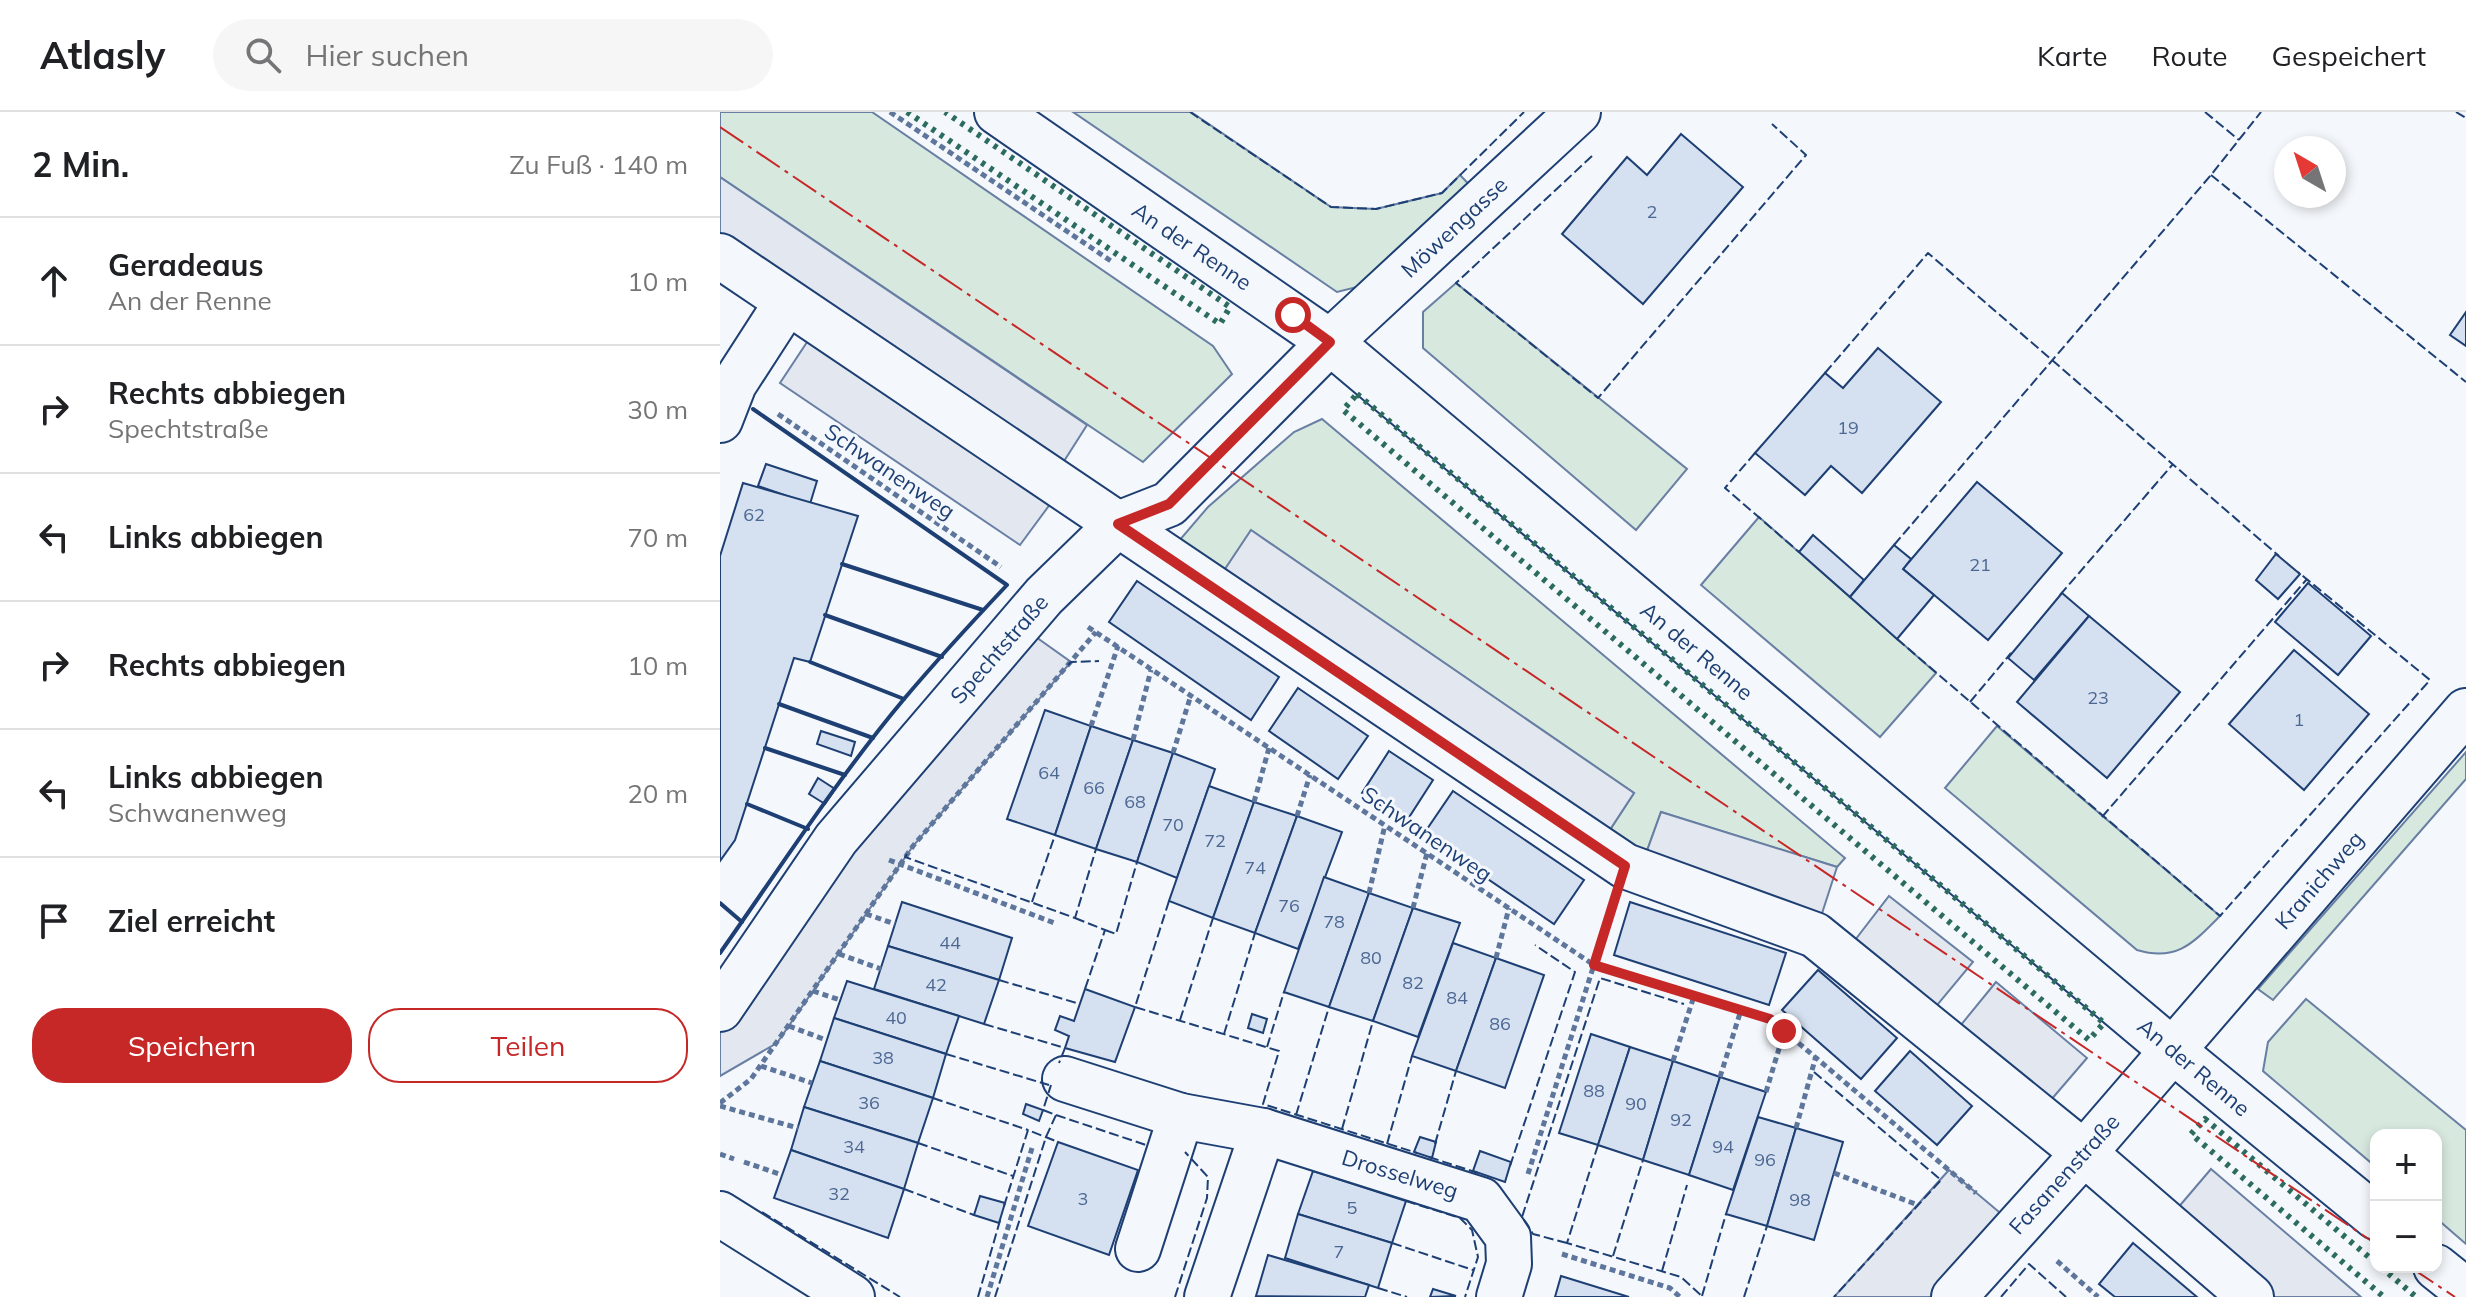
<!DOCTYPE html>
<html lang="de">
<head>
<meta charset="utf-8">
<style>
	body { margin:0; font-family:Mulish,sans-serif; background:#f6f6f6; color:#202124 }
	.controls { position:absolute; right:24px; bottom:24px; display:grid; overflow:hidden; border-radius:16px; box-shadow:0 4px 12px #0003 }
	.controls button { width:72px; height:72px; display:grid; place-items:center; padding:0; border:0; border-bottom:2px solid #e0e0e0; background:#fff; color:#202124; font:40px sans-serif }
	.compass { position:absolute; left:1554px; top:24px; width:72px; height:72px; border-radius:50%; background:#fff; box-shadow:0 4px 12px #0003; rotate:321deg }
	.stop { position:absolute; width:24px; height:24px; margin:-18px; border:6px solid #c62828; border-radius:50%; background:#fff }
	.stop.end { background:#c62828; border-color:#fff; box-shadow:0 2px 8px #0008 }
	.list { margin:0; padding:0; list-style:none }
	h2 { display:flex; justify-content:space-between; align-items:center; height:104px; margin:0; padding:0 32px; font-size:34px }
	h2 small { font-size:26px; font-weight:400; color:#757577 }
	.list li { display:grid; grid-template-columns:52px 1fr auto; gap:24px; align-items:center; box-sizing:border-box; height:128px; padding:0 32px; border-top:2px solid #e0e0e0 }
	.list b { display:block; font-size:30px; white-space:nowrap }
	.list p { margin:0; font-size:26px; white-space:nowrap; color:#757577 }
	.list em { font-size:26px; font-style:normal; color:#757577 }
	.actions { display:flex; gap:16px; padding:24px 32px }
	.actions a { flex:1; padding:18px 0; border:2px solid #c62828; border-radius:32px; text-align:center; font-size:28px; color:#c62828 }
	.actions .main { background:#c62828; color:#fff }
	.icon { flex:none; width:44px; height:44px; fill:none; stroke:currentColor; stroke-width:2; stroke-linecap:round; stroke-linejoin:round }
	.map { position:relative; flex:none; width:1746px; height:1185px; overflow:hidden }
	header { display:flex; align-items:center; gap:48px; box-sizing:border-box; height:112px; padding:0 40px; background:#fff; border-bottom:2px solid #e0e0e0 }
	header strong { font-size:38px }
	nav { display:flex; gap:44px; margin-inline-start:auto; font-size:28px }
	.search { width:560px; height:72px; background:#f6f6f6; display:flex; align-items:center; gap:20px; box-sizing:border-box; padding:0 28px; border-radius:44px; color:#757577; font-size:30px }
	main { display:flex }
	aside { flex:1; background:#fff }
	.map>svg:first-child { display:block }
	.green { fill:#d7e8df; stroke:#687fa3; stroke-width:2 }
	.parking { fill:#e3e8f0; stroke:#687fa3; stroke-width:2 }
	.building { fill:#d5e0f0; stroke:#1d3f73; stroke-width:2 }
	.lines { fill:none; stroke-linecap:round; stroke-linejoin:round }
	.minor-casing { stroke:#1d3f73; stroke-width:48 }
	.path { stroke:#5e769c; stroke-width:5; stroke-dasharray:6 4; stroke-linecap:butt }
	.minor { stroke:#f4f7fb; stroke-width:44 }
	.hedge { stroke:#2c6c60; stroke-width:6; stroke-dasharray:4 6; stroke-linecap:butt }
	.fence { stroke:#1d3f73; stroke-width:2; stroke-dasharray:10 4; stroke-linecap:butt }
	.wall { stroke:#1d3f73; stroke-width:4 }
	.power { stroke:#c62828; stroke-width:2; stroke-dasharray:28 6 4 6; stroke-linecap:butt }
	.route { stroke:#c62828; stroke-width:10 }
	.labels { text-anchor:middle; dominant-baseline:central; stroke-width:6; stroke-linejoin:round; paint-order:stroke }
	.number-label { font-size:18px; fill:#4b6792 }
	.street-label { font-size:22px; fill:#1d3f73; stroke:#f4f7fb }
</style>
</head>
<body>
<header>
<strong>Atlasly</strong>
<div class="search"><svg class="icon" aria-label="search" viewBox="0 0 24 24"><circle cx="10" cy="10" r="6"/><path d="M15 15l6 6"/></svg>Hier suchen</div>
<nav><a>Karte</a><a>Route</a><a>Gespeichert</a></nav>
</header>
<main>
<aside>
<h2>2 Min.<small>Zu Fuß · 140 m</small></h2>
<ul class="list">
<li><svg class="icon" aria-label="ahead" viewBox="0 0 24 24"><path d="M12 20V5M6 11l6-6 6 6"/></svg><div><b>Geradeaus</b><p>An der Renne</p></div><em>10 m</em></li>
<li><svg class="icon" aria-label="right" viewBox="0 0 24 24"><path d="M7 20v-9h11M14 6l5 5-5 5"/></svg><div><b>Rechts abbiegen</b><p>Spechtstraße</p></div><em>30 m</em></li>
<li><svg class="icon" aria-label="left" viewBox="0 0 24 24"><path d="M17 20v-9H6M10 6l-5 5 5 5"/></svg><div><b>Links abbiegen</b></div><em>70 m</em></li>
<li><svg class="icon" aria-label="right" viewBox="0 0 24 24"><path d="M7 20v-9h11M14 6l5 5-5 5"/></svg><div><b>Rechts abbiegen</b></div><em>10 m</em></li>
<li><svg class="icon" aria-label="left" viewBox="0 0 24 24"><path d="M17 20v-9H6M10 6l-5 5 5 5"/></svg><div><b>Links abbiegen</b><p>Schwanenweg</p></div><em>20 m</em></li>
<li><svg class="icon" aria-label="arrive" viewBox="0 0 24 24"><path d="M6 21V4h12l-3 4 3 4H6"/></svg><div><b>Ziel erreicht</b></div></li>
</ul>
<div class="actions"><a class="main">Speichern</a><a>Teilen</a></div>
</aside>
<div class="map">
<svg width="1746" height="1185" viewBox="0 0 1746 1185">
	<rect width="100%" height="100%" fill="#f4f7fb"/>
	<!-- green -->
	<g class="green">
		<path d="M 0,0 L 152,0 L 493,234 L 512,262 L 423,350 L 0,65 Z"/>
		<path d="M 353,0 L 471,0 L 611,95 L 656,97 L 722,81 L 740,63 L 759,83 L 661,169 L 617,180 Z"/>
		<path d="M 736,171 L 967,357 L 916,418 L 703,236 L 703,200 Z"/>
		<path d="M 602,307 L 1125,746 L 1117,755 L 941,700 L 919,761 L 878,736 L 914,681 L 532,419 L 493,475 L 446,444 L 488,395 L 574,320 Z"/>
		<path d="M 1039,405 L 1216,561 L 1160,625 L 981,473 Z"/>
		<path d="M 1277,614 L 1500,804 C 1473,831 1457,850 1417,838 L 1225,676 Z"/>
		<path d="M 1746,640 L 1746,667 L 1553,888 L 1538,877 Z"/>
		<path d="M 1586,887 L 1746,1018 L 1746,1132 L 1716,1106 L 1716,1023 L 1656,1023 L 1656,1055 L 1543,959 L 1548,930 Z"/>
	</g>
	<!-- parking -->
	<g class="parking">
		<path d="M 0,65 L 367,313 L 332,368 L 342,376 L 300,433 L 60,271 L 99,212 L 0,139 Z"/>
		<path d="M 531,418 L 914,681 L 878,736 L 493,475 Z"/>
		<path d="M 299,513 L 351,550 L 193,734 L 57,931 L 0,964 L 0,897 Z"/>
		<path d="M 941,700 L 1117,755 L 1095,823 L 919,761 Z"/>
		<path d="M 1169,784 L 1253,850 L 1203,910 L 1122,845 Z"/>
		<path d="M 1276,870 L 1367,946 L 1318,1003 L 1227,930 Z"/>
		<path d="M 1491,1057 L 1641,1185 L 1531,1185 L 1445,1111 Z"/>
		<path d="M 1229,1058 L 1297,1115 L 1234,1185 L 1114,1185 Z"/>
	</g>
	<!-- building -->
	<g class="building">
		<path d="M 961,22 L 1023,75 L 923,192 L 842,122 L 907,45 L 927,63 Z"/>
		<path d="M 1746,200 L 1746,234 L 1730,223 Z"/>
		<path d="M 1158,236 L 1221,290 L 1142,381 L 1111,354 L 1085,383 L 1035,341 L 1105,261 L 1123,276 Z"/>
		<path d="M 46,352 L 97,369 L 90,392 L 38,374 Z"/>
		<path d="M 1257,370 L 1342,441 L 1268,528 L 1183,457 Z"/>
		<path d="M 23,371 L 138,404 L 90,550 L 74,546 L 15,728 L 0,749 L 0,444 Z"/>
		<path d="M 1093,423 L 1144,468 L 1130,485 L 1079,440 Z"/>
		<path d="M 1174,433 L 1191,447 L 1183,457 L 1214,483 L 1177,527 L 1130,485 Z"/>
		<path d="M 1556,442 L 1580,462 L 1558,487 L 1536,468 Z"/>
		<path d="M 417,469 L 559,565 L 531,608 L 389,510 Z"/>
		<path d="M 1588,471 L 1651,524 L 1618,563 L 1555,510 Z"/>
		<path d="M 1342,481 L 1369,504 L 1314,568 L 1288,546 Z"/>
		<path d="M 1369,504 L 1460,580 L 1387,666 L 1297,590 Z"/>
		<path d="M 1574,538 L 1649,602 L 1584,678 L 1509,612 Z"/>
		<path d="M 578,576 L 648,624 L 618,667 L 549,619 Z"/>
		<path d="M 325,598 L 371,614 L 335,723 L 287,707 Z"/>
		<path d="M 371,614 L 413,628 L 376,737 L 335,723 Z"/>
		<path d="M 101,619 L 135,630 L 131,644 L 97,632 Z"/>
		<path d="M 413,628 L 453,641 L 417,750 L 376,737 Z"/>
		<path d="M 669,639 L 713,668 L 686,710 L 642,681 Z"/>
		<path d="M 453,641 L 495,657 L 457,766 L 417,750 Z"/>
		<path d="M 98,666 L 115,677 L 105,692 L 89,682 Z"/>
		<path d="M 489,674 L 534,690 L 493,806 L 449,789 Z"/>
		<path d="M 733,679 L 864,768 L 834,812 L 703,723 Z"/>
		<path d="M 534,690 L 577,704 L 535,821 L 493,806 Z"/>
		<path d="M 577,704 L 622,720 L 578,837 L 535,821 Z"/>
		<path d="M 604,765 L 649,781 L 609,895 L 564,880 Z"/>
		<path d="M 649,781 L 693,796 L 653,909 L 609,895 Z"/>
		<path d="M 182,790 L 292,826 L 279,868 L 168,834 Z"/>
		<path d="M 910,790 L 1066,841 L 1049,893 L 894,843 Z"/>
		<path d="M 693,796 L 740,811 L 698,925 L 653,909 Z"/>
		<path d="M 733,831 L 776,846 L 736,959 L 692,944 Z"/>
		<path d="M 168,834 L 279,868 L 264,912 L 154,877 Z"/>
		<path d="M 776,846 L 824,863 L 785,976 L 736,959 Z"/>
		<path d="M 1098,858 L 1177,926 L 1141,967 L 1062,898 Z"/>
		<path d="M 127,869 L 239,904 L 226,942 L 114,906 Z"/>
		<path d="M 365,877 L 415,895 L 395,950 L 345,936 L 349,924 L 335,918 L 340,904 L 354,909 Z"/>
		<path d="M 532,902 L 547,907 L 543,921 L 528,916 Z"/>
		<path d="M 114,906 L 226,942 L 213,986 L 100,949 Z"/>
		<path d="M 871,922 L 910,935 L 878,1033 L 839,1021 Z"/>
		<path d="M 910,935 L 953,949 L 923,1048 L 878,1033 Z"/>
		<path d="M 1190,939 L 1252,994 L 1217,1033 L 1155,979 Z"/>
		<path d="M 100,949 L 213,986 L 198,1031 L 84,995 Z"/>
		<path d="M 953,949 L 1000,965 L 969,1063 L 923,1048 Z"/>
		<path d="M 1000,965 L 1046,980 L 1013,1078 L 969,1063 Z"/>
		<path d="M 306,992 L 323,998 L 319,1009 L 303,1002 Z"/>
		<path d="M 84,995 L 198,1031 L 184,1077 L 71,1038 Z"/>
		<path d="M 1038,1005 L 1076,1016 L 1047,1114 L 1006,1102 Z"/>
		<path d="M 1076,1016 L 1123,1030 L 1094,1128 L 1047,1114 Z"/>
		<path d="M 700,1025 L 716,1030 L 712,1046 L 694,1040 Z"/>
		<path d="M 338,1030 L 418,1058 L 389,1143 L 308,1114 Z"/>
		<path d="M 71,1038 L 184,1077 L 168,1126 L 54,1086 Z"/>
		<path d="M 760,1039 L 791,1050 L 785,1070 L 753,1059 Z"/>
		<path d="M 593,1059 L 686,1089 L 672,1131 L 578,1102 Z"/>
		<path d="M 260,1084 L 285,1091 L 279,1111 L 254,1103 Z"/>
		<path d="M 578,1102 L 672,1131 L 658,1176 L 565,1146 Z"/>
		<path d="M 1413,1131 L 1477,1185 L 1395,1185 L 1379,1172 Z"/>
		<path d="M 548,1143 L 649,1173 L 645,1185 L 536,1184 Z"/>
		<path d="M 841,1164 L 909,1185 L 835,1185 Z"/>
		<path d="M 713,1177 L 736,1184 L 710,1185 Z"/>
	</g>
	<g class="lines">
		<defs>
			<g id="minor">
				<path d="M 277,0 L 610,230 L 1452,938 L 1656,1105"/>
				<path d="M 0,144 L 905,754 L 1095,823 L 1364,1041 L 1531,1185"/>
				<path d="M 0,308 L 14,272 L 67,190"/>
				<path d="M 0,897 L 116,727 L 324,484 L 398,412 L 449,392 L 610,230 L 858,0"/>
				<path d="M 345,967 L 461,1004 L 543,1019"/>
				<path d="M 0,1102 L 132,1185"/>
				<path d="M 418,1137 L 461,1004"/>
				<path d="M 1716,1155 L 1746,1179"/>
				<path d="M 487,1185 L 543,1019 L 761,1088 L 788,1125 L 789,1152 L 779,1185"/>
				<path d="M 1234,1185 L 1364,1041 L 1746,599"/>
			</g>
		</defs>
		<!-- minor casing -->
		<use href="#minor" class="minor-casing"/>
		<!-- path -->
		<g class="path">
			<path d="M 170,0 L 391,149"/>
			<path d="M 58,302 L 281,455"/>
			<path d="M 368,515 L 874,853 L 1050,907 L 1256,1081"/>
			<path d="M 371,614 L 398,534"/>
			<path d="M 413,628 L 431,558"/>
			<path d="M 453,641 L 471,583"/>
			<path d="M 534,690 L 549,636"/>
			<path d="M 577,704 L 590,663"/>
			<path d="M 169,748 L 337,812"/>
			<path d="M 649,781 L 665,713"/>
			<path d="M 693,796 L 707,741"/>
			<path d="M 146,802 L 175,812"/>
			<path d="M 119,842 L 161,857"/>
			<path d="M 776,846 L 789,796"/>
			<path d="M 93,879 L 120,888"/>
			<path d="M 69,914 L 106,928"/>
			<path d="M 953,949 L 974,884"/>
			<path d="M 41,954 L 92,971"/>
			<path d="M 1000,965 L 1021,898"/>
			<path d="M 1046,980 L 1064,920"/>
			<path d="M 0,991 L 31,967 L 193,734 L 376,520"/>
			<path d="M 0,994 L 78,1016"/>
			<path d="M 1076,1016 L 1096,944"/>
			<path d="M 0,1042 L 14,1047"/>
			<path d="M 24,1050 L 62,1063"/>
			<path d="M 1114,1061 L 1198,1093"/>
			<path d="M 808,1062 L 889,805"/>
			<path d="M 842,1142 L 950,1176 L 960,1185"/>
			<path d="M 1337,1149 L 1378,1185"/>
			<path d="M 267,1185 L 312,1036"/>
		</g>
		<!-- minor -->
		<use href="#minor" class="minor"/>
		<!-- hedge -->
		<g class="hedge">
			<path d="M 187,0 L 500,212 L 510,195 L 225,0"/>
			<path d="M 637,282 L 1384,911 L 1369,928 L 623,298 Z"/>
			<path d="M 1656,1151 L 1485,1007 L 1471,1022 L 1664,1185"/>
			<path d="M 1661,1155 L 1696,1185"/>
		</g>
		<!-- fence -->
		<g class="fence">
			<path d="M 470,0 L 611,95 L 656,97 L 722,81 L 804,0"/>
			<path d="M 1485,0 L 1519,28"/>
			<path d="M 1736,0 L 1746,6"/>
			<path d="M 872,44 L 736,171 L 878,286 L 1086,43 L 1052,12"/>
			<path d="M 1491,63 L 1746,270"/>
			<path d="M 1105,261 L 1208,141 L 1559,444"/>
			<path d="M 1035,341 L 1005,376 L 1079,440"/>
			<path d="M 1174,433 L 1491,63 L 1541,0"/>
			<path d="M 1340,483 L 1453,352"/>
			<path d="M 1177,527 L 1500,804 L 1710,568 L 1578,460"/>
			<path d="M 348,553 L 351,550 L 379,549"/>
			<path d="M 1250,590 L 1291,541"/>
			<path d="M 1382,705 L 1587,467"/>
			<path d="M 187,742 L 185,745 L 355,806 L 376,737"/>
			<path d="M 449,789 L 415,895 L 559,939 L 543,992 L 697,1041"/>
			<path d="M 312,790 L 335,723"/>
			<path d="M 355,806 L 385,818 L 365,877"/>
			<path d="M 385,818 L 396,822 L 417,750"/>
			<path d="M 279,868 L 360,892"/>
			<path d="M 460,908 L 493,806"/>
			<path d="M 264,912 L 345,936 L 339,951"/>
			<path d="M 504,922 L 535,821"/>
			<path d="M 547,935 L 564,880"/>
			<path d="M 226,942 L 329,973"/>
			<path d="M 1094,960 L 1221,1068 L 1114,1185"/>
			<path d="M 213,986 L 308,1018"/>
			<path d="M 336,1003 L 426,1033"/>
			<path d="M 576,1003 L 609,895"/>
			<path d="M 622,1017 L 653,909"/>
			<path d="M 198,1031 L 293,1064"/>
			<path d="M 667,1032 L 692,944"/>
			<path d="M 715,1032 L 736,959"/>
			<path d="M 878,1033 L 847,1131 L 961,1165 L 983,1185"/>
			<path d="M 709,1045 L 758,1061"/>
			<path d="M 790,1054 L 855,860 L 815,833"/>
			<path d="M 184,1077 L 254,1103"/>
			<path d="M 686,1089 L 740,1106 L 752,1118 L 758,1145 L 745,1185"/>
			<path d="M 284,1094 L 308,1018 L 338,1030"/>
			<path d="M 42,1100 L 180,1185"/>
			<path d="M 672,1131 L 753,1158"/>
			<path d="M 847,1131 L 813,1122 L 802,1105 L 880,866 L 964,892"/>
			<path d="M 893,1144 L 923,1048"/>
			<path d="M 942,1159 L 967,1073"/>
			<path d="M 658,1176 L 687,1185"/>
			<path d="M 982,1184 L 1006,1102"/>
			<path d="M 258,1185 L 281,1105"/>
			<path d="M 275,1185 L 326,1025 L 336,1003 L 323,998 L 331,973"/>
			<path d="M 455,1185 L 487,1086 L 488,1065 L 465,1040"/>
			<path d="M 1024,1185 L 1047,1114"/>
			<path d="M 1281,1185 L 1309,1152 L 1346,1185"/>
		</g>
		<!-- wall -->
		<g class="wall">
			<path d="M 122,452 L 263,498"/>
			<path d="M 105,503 L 222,545"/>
			<path d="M 90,550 L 184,587"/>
			<path d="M 59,592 L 153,626"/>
			<path d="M 45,636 L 125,663"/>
			<path d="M 27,692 L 88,717"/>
			<path d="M 0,791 L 22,810"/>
			<path d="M 0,841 C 60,756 117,667 184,587 C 217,548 252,510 287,473 L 33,297"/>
		</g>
		<!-- power -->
		<g class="power">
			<path d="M 0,15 L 1656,1132"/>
			<path d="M 1690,1155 L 1735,1185"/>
		</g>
	</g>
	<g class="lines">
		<!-- route -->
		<path class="route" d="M 573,203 L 610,230 L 449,392 L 398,412 L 905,754 L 874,853 L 1050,907 L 1064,919"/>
	</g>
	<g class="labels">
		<!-- number labels -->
		<g class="number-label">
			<text x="932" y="99">2</text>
			<text x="1128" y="315">19</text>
			<text x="34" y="402">62</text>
			<text x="1260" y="452">21</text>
			<text x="1378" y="585">23</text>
			<text x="1579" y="607">1</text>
			<text x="329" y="660">64</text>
			<text x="374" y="675">66</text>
			<text x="415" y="689">68</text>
			<text x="453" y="712">70</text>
			<text x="495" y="728">72</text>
			<text x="535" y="755">74</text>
			<text x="569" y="793">76</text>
			<text x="614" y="809">78</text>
			<text x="230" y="830">44</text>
			<text x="651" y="845">80</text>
			<text x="693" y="870">82</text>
			<text x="216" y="872">42</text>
			<text x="737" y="885">84</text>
			<text x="176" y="905">40</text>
			<text x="780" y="911">86</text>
			<text x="163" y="945">38</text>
			<text x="874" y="978">88</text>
			<text x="149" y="990">36</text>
			<text x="916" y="991">90</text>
			<text x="961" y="1007">92</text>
			<text x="134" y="1034">34</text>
			<text x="1003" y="1034">94</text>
			<text x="1045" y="1047">96</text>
			<text x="119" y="1081">32</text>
			<text x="363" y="1086">3</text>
			<text x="1080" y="1087">98</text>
			<text x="632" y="1095">5</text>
			<text x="619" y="1139">7</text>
		</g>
		<!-- street labels -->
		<g class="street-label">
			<text transform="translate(734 115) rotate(-43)">Möwengasse</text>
			<text transform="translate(472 134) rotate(34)">An der Renne</text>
			<text transform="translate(170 359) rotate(34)">Schwanenweg</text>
			<text transform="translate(279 537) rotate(-49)">Spechtstraße</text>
			<text transform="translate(977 539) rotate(40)">An der Renne</text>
			<text transform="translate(707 722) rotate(34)">Schwanenweg</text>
			<text transform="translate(1599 768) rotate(-49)">Kranichweg</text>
			<text transform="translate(1474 955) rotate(40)">An der Renne</text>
			<text transform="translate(680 1062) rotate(17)">Drosselweg</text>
			<text transform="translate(1344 1062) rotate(-48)">Fasanenstraße</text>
		</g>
	</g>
</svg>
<div class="controls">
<button>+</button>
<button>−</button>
</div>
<svg class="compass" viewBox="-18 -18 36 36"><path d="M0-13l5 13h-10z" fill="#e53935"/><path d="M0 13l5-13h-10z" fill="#757577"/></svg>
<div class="stop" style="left:573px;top:203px"></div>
<div class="stop end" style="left:1064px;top:919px"></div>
</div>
</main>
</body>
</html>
